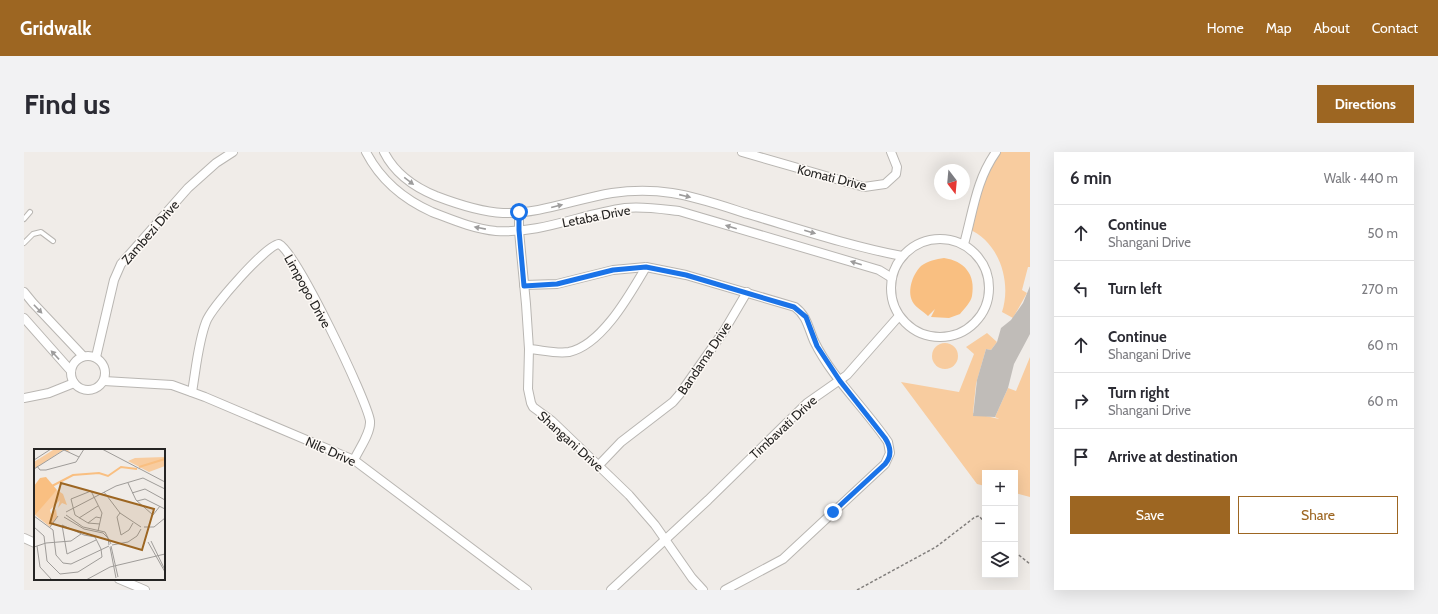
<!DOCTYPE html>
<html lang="en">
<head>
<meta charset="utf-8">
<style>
	body { margin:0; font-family:Cabin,sans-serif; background:#f2f2f3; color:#2b2b33 }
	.controls { position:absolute; right:12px; bottom:12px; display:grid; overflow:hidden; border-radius:0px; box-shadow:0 4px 16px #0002 }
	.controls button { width:36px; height:36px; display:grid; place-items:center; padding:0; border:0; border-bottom:1px solid #e1e1e2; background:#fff; color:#2b2b33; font:20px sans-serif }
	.compass { position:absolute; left:910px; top:12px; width:36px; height:36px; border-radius:50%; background:#fff; box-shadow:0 4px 16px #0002; rotate:164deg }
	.stop { position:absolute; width:12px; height:12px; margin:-9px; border:3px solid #1a73e8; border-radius:50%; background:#fff }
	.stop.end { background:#1a73e8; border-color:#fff; box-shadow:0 1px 4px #0008 }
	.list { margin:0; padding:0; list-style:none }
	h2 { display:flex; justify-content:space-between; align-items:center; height:52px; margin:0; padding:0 16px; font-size:17px }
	h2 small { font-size:13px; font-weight:400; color:#7c7c81 }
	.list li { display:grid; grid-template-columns:26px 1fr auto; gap:12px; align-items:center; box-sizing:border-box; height:56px; padding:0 16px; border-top:1px solid #e1e1e2 }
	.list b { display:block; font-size:15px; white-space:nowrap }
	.list p { margin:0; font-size:13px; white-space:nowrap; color:#7c7c81 }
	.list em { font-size:13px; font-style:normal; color:#7c7c81 }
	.actions { display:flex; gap:8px; padding:12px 16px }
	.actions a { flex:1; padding:9px 0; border:1px solid #9d6622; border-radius:0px; text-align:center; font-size:14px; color:#9d6622 }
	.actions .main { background:#9d6622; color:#fff }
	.icon { flex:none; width:22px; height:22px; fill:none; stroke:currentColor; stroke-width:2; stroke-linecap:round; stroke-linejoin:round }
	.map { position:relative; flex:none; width:1006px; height:438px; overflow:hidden; border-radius:0px }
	header { display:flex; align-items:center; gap:24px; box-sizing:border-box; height:56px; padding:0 20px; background:#9d6622; color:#fff }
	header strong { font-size:19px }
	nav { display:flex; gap:22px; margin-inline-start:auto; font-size:14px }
	.intro { display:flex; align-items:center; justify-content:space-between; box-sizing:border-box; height:96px; padding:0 24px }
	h1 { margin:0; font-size:28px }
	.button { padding:10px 18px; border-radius:0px; background:#9d6622; color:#fff; font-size:14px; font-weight:700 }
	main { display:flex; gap:24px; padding:0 24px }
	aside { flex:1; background:#fff; border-radius:0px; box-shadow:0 4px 16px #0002 }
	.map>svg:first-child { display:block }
	.green { fill:#f8cc9f }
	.water { fill:#f9bf81 }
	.building { fill:#c0bcb8 }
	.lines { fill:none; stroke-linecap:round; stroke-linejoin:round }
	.lane-casing { stroke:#b9b6b2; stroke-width:6 }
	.street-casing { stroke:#b9b6b2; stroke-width:10 }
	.path { stroke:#827f7d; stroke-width:1.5; stroke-dasharray:3 2; stroke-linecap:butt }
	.lane { stroke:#fff; stroke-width:4 }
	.street { stroke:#fff; stroke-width:8 }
	.oneway { fill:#9d9c9c }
	.route { stroke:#1a73e8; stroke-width:5 }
	.labels { text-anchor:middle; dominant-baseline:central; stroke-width:3; stroke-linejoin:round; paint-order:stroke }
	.street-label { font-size:13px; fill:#252423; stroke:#fdf9f5 }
	.inset-river { fill:none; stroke:#f9bf81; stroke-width:2 }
	.inset-road { fill:none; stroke:#9f9c99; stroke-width:1 }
	.view { fill:#9d6622; fill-opacity:0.15; stroke:#9d6622; stroke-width:2 }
	.inset-edge { fill:none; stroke:#252423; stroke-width:2 }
</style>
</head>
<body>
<header>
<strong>Gridwalk</strong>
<nav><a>Home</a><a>Map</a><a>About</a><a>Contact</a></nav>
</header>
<div class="intro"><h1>Find us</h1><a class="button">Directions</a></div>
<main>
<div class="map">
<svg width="1006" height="438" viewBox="0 0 1006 438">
	<rect width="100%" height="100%" fill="#f0ece8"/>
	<!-- green -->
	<g class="green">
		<path d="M 974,0 L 1006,0 L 1006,115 L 1004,115 L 998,138 L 1003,141 L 989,166 L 978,160 C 988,130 975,89 944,77 L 956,27 Z"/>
		<path d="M 963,181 L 973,190 L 967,198 L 962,197 L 952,232 L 949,261 L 975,267 L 971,265 L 984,236 L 992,239 L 1006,205 L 1006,345 L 991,341 L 991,321 L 961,321 L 961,334 L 953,332 L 877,230 L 935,240 L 950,202 L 942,195 Z"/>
		<circle cx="921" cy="204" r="13"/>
	</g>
	<!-- water -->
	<path class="water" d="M 920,106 C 940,109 952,122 948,144 C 947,150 940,157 936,162 L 925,166 L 907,165 L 911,157 L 904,164 C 900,160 893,156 890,152 C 882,141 888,123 897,114 C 904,109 912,107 920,106 Z"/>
	<!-- building -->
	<path class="building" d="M 1006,134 L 1006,182 L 990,212 L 984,236 L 971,265 L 949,264 L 953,228 L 962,197 L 967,198 L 973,190 L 977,176 L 987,168 L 999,151 Z"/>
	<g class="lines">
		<defs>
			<g id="lane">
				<path d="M 0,67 L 6,60"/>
				<path d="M 0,91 L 9,82 L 17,80 L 29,89"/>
			</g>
			<g id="street">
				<path d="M 342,0 C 357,29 379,47 408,60 C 429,68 450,77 472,79 C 517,82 557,62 601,56 C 619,54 637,57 655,59 L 855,118 L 868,126"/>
				<path d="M 360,0 C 371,22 390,35 412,44 C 433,52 456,60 479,61 C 516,62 552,47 588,41 C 608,38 629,38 648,41 C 674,45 699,54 724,62 C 775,77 826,94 878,104"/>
				<path d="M 718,0 L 840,35 L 861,32 L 872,22 L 873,15 L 867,0"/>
				<path d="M 495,60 L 495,79 L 502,152 L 505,197 L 504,237 L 507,251 L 509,255 L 528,269 L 605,343 L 631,373 L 668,426 L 679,438"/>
				<circle cx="916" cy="136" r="49"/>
				<path d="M 940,92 C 949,60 952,28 972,0"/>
				<path d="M 500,133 L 533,132 L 589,118 L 622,115 L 662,123 L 771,155 C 783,164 784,175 790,189 C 808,226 841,256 864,290 L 866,301 L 861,312 L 759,407 L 701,438"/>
				<path d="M 0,140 L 9,151 L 59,204"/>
				<path d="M 0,166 L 47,219"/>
				<path d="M 505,197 C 518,198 532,202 545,200 C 578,193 606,142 622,115"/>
				<circle cx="64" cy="221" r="17"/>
				<path d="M 72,205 L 90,128 L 97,112 L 164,36 L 192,11 L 209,0"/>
				<path d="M 80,229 L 148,233 L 181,245 L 330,308 L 503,438"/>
				<path d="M 168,240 C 172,217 174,191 182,170 C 187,156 242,93 255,92 C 272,100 343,248 346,269 C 347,281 335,297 330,308"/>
				<path d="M 0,246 L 25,241 L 50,231"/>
				<path d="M 575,313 L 597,290 L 649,250 L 655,243 L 700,179 L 723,140"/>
				<path d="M 0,386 L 11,391"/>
				<path d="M 95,427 L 121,438"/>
				<path d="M 587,438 L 684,348 L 783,251 L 823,223 L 875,164"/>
			</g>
		</defs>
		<!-- lane casing -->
		<use href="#lane" class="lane-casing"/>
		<!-- street casing -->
		<use href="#street" class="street-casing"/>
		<!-- path -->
		<g class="path">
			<path d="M 991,400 L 1006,412"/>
			<path d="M 833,438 L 912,395 L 951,365 L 955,364 L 961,371"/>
		</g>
		<!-- lane -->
		<use href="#lane" class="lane"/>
		<!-- street -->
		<use href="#street" class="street"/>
	</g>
	<!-- one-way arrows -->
	<defs><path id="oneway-solid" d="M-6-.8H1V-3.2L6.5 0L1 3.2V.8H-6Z"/></defs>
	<g class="oneway">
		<use href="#oneway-solid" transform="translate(385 29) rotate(37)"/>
		<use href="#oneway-solid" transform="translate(661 44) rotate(13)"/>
		<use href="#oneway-solid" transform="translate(533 54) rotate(-14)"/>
		<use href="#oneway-solid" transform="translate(707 75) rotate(-163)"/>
		<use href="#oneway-solid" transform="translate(456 76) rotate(-169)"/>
		<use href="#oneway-solid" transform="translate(786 80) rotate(16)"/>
		<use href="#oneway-solid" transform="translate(832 111) rotate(-163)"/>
		<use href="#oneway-solid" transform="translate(14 157) rotate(46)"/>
		<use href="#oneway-solid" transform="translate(31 203) rotate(-133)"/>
	</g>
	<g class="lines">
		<!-- route -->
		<path class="route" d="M 495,60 L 495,78 L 500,134 L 533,132 L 589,118 L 622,115 L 662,123 L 770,155 L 782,165 L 793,194 L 816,229 L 861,286 C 867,295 868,304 861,312 L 809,360"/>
	</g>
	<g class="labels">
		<!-- street labels -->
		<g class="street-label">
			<text transform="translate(808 25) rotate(14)">Komati Drive</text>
			<text transform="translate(572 64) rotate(-11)">Letaba Drive</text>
			<text transform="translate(126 80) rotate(-49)">Zambezi Drive</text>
			<text transform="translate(284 139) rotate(61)">Limpopo Drive</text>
			<text transform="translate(680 206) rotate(-56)">Bandama Drive</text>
			<text transform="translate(759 275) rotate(-43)">Timbavati Drive</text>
			<text transform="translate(547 289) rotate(42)">Shangani Drive</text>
			<text transform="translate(307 299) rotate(24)">Nile Drive</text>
		</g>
	</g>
	<!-- overview -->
	<g transform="translate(10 297)">
		<rect width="131" height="131" fill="#f0ece8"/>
		<path d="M 33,0 L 36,3 L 29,1 L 0,20 L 0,13 L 19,1 ZM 131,8 L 131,17 L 115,23 L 94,12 L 101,9 ZM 23,41 L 29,45 L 33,56 L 28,54 L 24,59 L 26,51 L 16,61 L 17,65 L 22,60 L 23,68 L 16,78 L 0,65 Z" fill="#f8cc9f"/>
		<path d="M 12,28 L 23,41 L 1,66 L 0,37 L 6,29 Z" fill="#f9bf81"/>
		<path class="inset-river" d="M 105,18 L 131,10M 18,37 L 39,26 L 65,24 L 74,27 L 87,18 L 103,20"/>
		<path class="inset-road" d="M 68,0 L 131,33M 95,0 L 126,0M 0,11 L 17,0M 3,17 L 6,21 L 12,21 L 42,13 L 50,0M 0,20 L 30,1 L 45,8M 94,34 L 102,51 L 119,66 L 126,57M 70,43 L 86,64 L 107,78M 98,44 L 111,40 L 131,51M 103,52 L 111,50 L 131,60M 32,63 L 82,37 L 109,29 L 131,40M 86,64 L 83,68 L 87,86 L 95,81 L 99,74M 32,66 L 49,78 L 71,83 L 77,95M 0,67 L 19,81 L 22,106 L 29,114 L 37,115 L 75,97M 30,68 L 50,80 L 69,84 L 74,89 L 75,96M 45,69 L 64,57M 54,74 L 62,68 L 67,69M 0,78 L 10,87 L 13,112 L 26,125 L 44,123 L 68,108 L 67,100 L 61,88 L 50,86 L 28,76 L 33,105 L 62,91M 16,78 L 24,67M 110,78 L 120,78 L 131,69M 64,82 L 68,64 L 57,42 L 37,50 L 41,66 L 54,74 L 66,75M 117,92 L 131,121M 114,93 L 131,123M 78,96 L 94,93 L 103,87 L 107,80M 3,97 L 6,118 L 18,131M 77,97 L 84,128M 0,98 L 12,94 L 37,92 L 47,85M 76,98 L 82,129M 52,131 L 76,118 L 131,105"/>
		<path class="view" d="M 27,34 L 120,60 L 108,101 L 16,74 Z"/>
		<rect width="131" height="131" class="inset-edge"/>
	</g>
</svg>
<div class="controls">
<button>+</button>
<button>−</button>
<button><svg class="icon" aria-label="layers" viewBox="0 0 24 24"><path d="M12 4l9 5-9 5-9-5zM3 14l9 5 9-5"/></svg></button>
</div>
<svg class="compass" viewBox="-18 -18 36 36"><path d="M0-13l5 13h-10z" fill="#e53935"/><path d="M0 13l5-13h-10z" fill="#7c7c81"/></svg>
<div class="stop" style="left:495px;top:60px"></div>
<div class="stop end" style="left:809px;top:360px"></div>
</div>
<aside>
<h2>6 min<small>Walk · 440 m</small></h2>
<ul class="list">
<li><svg class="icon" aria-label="ahead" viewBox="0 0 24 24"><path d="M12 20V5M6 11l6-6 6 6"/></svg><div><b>Continue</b><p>Shangani Drive</p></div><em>50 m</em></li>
<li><svg class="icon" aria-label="left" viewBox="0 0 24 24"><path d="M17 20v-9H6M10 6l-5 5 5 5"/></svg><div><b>Turn left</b></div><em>270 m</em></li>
<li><svg class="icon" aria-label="ahead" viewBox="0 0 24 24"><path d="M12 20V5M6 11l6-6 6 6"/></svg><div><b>Continue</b><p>Shangani Drive</p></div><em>60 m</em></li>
<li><svg class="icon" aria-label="right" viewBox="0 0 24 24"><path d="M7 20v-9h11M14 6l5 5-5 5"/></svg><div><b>Turn right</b><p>Shangani Drive</p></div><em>60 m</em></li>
<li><svg class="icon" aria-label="arrive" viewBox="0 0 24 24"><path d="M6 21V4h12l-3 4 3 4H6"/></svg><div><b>Arrive at destination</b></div></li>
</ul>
<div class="actions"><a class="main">Save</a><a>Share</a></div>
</aside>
</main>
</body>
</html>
